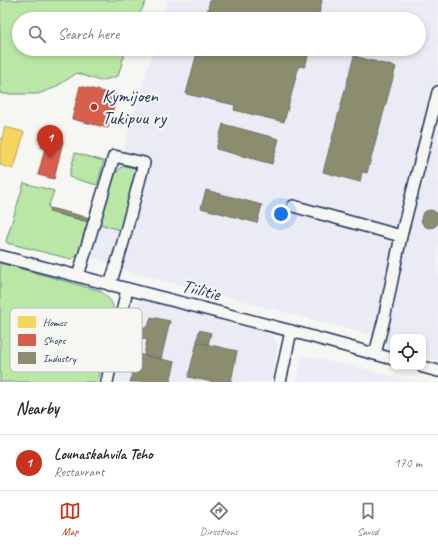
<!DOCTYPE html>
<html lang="en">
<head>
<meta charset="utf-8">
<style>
	body { margin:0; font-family:Caveat,sans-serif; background:#f7f7f7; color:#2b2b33 }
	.controls { position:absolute; right:12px; bottom:12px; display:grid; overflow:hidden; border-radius:8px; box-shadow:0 2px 6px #0003 }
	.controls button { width:36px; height:36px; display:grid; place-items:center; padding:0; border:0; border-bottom:1px solid #e1e1e2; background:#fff; color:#2b2b33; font:20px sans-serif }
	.you { position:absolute; left:281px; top:214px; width:14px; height:14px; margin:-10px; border:3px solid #fff; border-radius:50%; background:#1a73e8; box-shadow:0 0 0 6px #1a73e833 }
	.badge { display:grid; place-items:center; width:26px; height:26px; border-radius:50%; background:#c8321e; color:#fff; font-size:13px; font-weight:700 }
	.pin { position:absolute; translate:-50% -33px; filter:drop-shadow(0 1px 2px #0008) }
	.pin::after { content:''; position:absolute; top:21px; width:14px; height:12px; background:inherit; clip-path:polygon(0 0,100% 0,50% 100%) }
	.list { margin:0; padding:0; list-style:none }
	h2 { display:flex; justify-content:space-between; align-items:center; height:52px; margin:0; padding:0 16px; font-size:17px }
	h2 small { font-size:13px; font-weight:400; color:#7c7c81 }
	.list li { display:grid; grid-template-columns:26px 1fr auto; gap:12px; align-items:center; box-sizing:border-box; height:56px; padding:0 16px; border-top:1px solid #e1e1e2 }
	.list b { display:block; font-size:15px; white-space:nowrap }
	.list p { margin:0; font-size:13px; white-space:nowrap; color:#7c7c81 }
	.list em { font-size:13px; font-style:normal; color:#7c7c81 }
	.icon { flex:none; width:22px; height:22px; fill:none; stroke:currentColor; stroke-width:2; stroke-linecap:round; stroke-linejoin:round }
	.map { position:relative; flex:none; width:438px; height:382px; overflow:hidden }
	.search { position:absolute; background:#fff; box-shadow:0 2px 6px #0003; left:12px; right:12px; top:12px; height:44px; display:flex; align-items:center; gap:10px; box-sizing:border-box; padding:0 14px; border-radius:22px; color:#7c7c81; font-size:15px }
	.sheet { height:108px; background:#fff }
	nav { display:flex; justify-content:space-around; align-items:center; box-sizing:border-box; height:56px; border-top:1px solid #e1e1e2; background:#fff; font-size:11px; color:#7c7c81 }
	nav a { display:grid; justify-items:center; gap:2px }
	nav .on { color:#c8321e }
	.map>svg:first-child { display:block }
	.built { fill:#ebebf5 }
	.green { fill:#bae7a5; stroke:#6a8b82 }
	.homes { fill:#f6d55c; stroke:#b4a35d }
	.shops { fill:#d6604d; stroke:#9e5152 }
	.industry { fill:#8c8c6e; stroke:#6a7069 }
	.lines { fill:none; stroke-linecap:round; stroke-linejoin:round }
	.street-casing { stroke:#1b2f5e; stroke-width:14 }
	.street { stroke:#f6f6f2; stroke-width:11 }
	.poi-dot { fill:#c8321e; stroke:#f6f6f2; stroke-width:1.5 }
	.labels { text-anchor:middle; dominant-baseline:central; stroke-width:4; stroke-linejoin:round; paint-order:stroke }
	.poi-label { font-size:19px; fill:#1b2f5e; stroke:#f6f6f2; text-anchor:start }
	.street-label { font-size:19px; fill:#1b2f5e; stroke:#f6f6f2 }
	.key { fill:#f6f6f2; stroke:#b4bac6; stroke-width:1 }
	.key-label { font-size:11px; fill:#1b2f5e }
</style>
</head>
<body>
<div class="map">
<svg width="438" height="382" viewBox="0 0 438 382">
	<rect width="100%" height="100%" fill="#f6f6f2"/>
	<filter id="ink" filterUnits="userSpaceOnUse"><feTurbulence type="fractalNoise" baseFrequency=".025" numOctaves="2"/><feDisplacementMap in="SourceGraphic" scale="8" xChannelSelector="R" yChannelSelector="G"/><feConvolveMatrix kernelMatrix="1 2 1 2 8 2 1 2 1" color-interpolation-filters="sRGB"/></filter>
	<g filter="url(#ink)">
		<!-- built -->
		<g class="built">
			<path d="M 168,0 L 438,0 L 438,361 L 423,357 L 423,337 L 393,337 L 393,346 L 390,343 L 368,334 L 134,273 L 91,257 L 153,49 L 419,49 L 419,19 L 162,19 Z"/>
			<path d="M 141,300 L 151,301 L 266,332 L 272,336 L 276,341 L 278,347 L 271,382 L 114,382 L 127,315 L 130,308 L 135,303 Z"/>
			<path d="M 302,355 L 346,365 L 420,382 L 296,382 Z"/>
		</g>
		<!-- green -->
		<g class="green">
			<path d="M 0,0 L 147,0 L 144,5 L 137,19 L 19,19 L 19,49 L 126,49 L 118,76 L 100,81 L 77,73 L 54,88 L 38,94 L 3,94 L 0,93 Z"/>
			<path d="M 75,153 L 104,161 L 97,185 L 69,177 Z"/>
			<path d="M 125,166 L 134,168 L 136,171 L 120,230 L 100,224 L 114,176 L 121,167 Z"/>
			<path d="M 24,183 L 54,191 L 48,207 L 50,208 L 50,212 L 89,222 C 86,233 83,255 71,259 L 7,243 L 6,241 Z"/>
			<path d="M 0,263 L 101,291 C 113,302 115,305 113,321 L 98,382 L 0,382 Z"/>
		</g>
		<!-- homes -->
		<path class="homes" d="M 5,127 L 24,132 L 14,169 L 0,165 L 0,145 Z"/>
		<!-- shops -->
		<g class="shops">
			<path d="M 80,86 L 117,95 L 108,128 L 72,119 Z"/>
			<path d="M 44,136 L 63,141 L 54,179 L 38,175 L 45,148 L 41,147 Z"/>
		</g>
		<!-- industry -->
		<g class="industry">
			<path d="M 210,0 L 322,0 L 318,19 L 212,19 L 213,14 L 207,13 Z"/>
			<path d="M 198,49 L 222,49 L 234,52 L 234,49 L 310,49 L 305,67 L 299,66 L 284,122 L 234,110 L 235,105 L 186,94 Z"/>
			<path d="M 354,56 L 396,67 L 367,173 L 362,172 L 360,182 L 323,172 Z"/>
			<path d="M 223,124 L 279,139 L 272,164 L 216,149 Z"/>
			<path d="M 206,190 L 262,205 L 257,223 L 201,208 Z"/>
			<path d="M 50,208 L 90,218 L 89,222 L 49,212 Z"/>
			<circle cx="430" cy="219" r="9"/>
			<path d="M 151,317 L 170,321 L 161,359 L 144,355 L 147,340 L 141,338 L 144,327 L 148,327 Z"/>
			<path d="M 199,330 L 211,333 L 208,345 L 197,342 Z"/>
			<path d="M 197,342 L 237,351 L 231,382 L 212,382 L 188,377 Z"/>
			<path d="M 137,354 L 175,362 L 170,382 L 130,382 Z"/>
		</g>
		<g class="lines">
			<defs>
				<g id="street">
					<path d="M 293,206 L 401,236"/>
					<path d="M 0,256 L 291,331 L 393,359"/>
					<path d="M 78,276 L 114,156 L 144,163 L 122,246 L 110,285"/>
					<path d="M 375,354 L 384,319 L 401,236 L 438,92"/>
					<path d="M 423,367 L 438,371"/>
					<path d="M 107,382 L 127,289"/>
					<path d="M 280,382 L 291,331"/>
				</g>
			</defs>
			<!-- street casing -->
			<use href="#street" class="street-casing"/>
			<!-- street -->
			<use href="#street" class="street"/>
		</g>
	</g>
	<!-- markers -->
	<circle class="poi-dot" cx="94" cy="107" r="4"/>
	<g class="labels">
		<!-- poi labels -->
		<g class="poi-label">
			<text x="102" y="96">Kymijoen<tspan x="102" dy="22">Tukipuu ry</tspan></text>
		</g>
		<!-- street labels -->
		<g class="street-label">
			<text transform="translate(201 290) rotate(14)">Tiilitie</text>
		</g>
	</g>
	<!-- legend -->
	<rect x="10" y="308" width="132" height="64" rx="6" class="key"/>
	<rect x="18" y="316" width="18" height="12" fill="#f6d55c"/>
	<rect x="18" y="334" width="18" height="12" fill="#d6604d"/>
	<rect x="18" y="352" width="18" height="12" fill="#8c8c6e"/>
	<g class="key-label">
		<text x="43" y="326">Homes</text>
		<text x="43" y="344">Shops</text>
		<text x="43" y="362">Industry</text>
	</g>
</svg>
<div class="controls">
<button><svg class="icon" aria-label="locate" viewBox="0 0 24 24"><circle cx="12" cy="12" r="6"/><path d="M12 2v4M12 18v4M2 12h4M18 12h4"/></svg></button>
</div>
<div class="you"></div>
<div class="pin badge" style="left:50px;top:158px">1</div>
<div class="search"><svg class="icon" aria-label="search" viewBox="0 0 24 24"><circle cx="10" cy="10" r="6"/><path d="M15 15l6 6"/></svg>Search here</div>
</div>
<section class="sheet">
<h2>Nearby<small></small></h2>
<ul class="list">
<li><span class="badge">1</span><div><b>Lounaskahvila Teho</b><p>Restaurant</p></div><em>170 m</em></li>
</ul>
</section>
<nav>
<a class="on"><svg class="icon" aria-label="map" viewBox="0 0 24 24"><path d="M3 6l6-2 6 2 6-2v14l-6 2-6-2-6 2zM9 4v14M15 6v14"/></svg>Map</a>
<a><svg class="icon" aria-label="directions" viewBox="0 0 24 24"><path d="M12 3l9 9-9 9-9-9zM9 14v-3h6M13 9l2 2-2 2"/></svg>Directions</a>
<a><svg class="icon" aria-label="saved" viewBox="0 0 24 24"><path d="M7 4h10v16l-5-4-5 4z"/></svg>Saved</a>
</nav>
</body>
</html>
